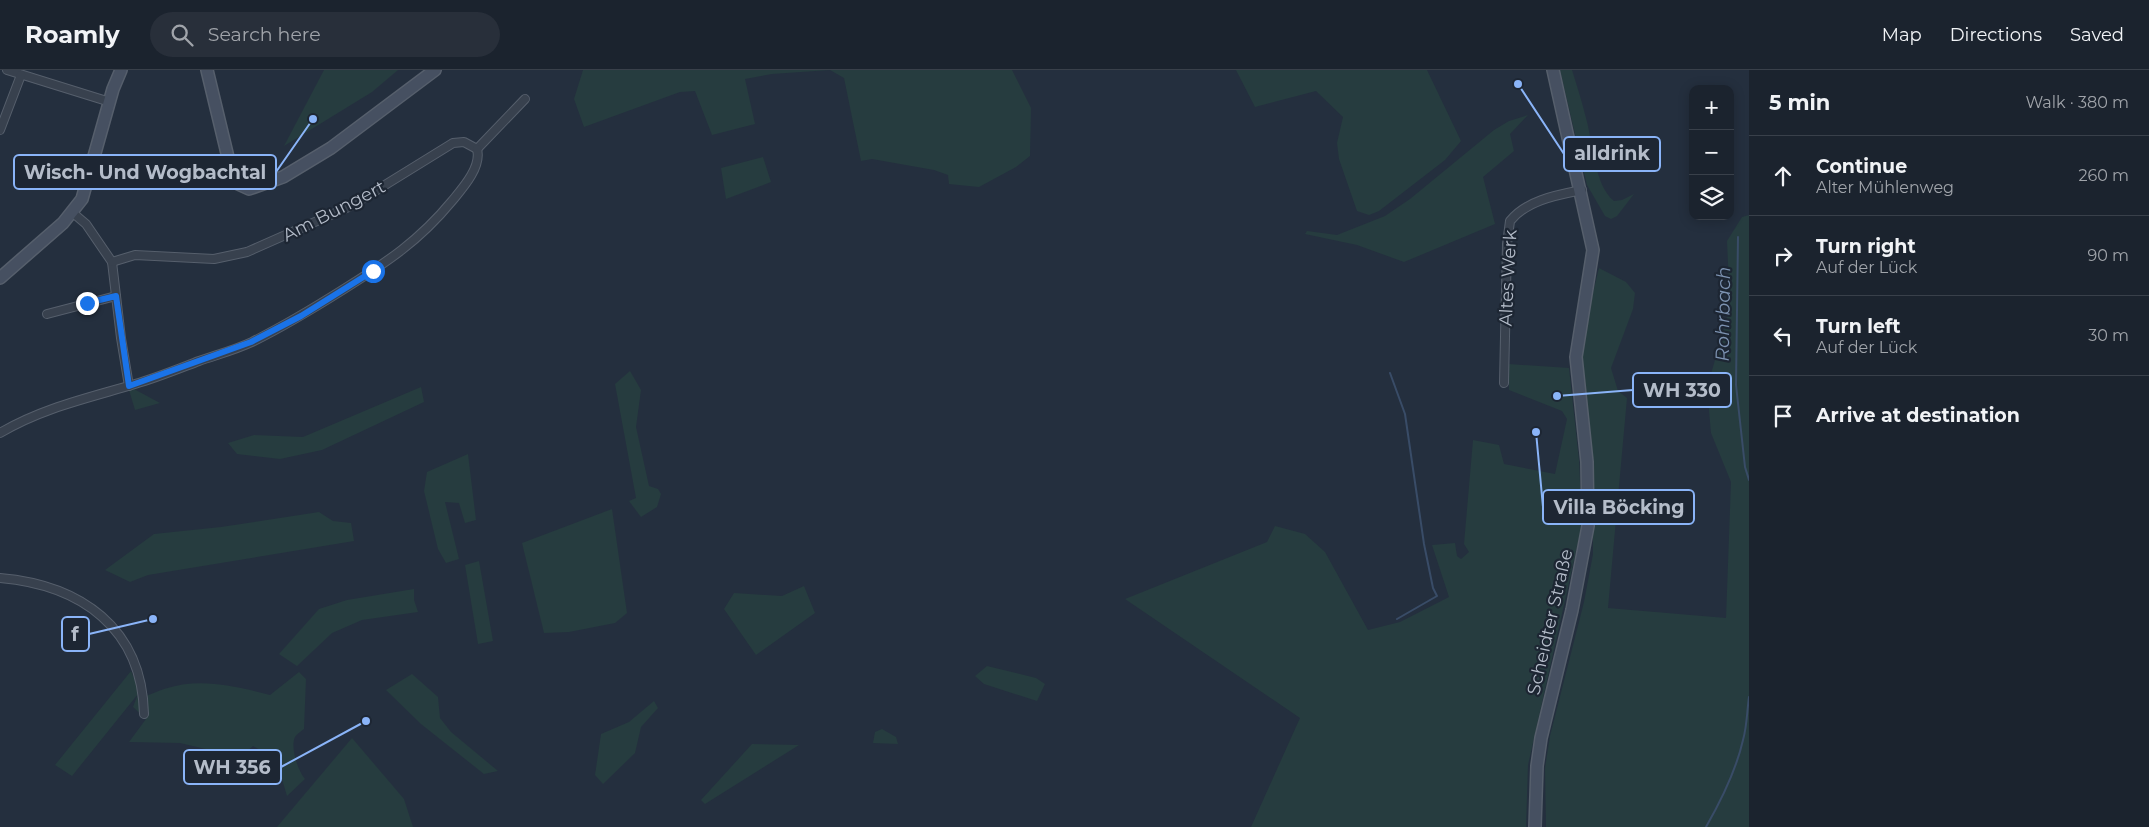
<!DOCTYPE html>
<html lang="en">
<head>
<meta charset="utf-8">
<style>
	body { margin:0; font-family:Montserrat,sans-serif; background:#282f3a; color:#f1f3f6 }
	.controls { position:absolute; right:15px; top:15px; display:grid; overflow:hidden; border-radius:10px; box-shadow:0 2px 12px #0003 }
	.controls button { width:45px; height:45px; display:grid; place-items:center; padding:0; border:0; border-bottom:1px solid #39404a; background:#1b232e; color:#f1f3f6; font:25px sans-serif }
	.stop { position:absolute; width:15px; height:15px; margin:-11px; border:4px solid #1a73e8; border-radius:50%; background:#fff }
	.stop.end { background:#1a73e8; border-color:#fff; box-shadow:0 1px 5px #0008 }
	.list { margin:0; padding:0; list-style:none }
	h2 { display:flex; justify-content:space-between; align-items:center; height:65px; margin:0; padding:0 20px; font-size:21px }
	h2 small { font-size:16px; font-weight:400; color:#a0a4aa }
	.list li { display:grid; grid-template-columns:32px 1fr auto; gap:15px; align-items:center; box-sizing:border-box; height:80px; padding:0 20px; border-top:1px solid #39404a }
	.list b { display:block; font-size:19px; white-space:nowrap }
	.list p { margin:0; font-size:16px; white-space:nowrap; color:#a0a4aa }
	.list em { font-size:16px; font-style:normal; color:#a0a4aa }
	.icon { flex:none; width:28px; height:28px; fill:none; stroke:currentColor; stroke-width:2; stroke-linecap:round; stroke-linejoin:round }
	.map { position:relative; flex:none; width:1749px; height:757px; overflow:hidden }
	header { display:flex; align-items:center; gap:30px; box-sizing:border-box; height:70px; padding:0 25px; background:#1b232e; border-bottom:1px solid #39404a }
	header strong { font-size:24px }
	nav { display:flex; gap:28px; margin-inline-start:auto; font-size:18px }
	.search { width:350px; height:45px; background:#282f3a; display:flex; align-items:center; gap:12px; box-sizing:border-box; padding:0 18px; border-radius:28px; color:#a0a4aa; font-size:19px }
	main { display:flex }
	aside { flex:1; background:#1b232e }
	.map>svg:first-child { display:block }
	.green { fill:#263c3f }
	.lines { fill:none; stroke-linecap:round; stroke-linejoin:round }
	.stream { stroke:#394c67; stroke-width:2 }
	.street-casing { stroke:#565f6c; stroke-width:10 }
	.secondary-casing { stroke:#565f6c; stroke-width:14 }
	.street { stroke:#38414e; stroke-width:8 }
	.secondary { stroke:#465061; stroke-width:11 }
	.route { stroke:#1a73e8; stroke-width:6 }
	.labels { text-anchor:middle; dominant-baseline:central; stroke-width:4.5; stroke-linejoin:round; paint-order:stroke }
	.street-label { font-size:18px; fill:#b4bcc9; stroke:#1d2633 }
	.water-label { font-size:19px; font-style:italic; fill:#7c92b1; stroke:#1d2633 }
	.leader { fill:none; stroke:#8ab4f8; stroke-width:2 }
	.callout-dot { fill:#8ab4f8; stroke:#1d2633; stroke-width:2 }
	.callout { fill:#1d2633; stroke:#8ab4f8; stroke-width:2 }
	.callout-label { font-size:19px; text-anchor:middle; font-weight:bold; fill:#b4bcc9 }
</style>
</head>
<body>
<header>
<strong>Roamly</strong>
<div class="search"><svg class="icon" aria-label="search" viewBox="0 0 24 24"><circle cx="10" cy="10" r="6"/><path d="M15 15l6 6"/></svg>Search here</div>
<nav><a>Map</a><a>Directions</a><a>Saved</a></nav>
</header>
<main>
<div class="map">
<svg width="1749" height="757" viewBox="0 0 1749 757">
	<rect width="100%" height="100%" fill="#242f3e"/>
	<!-- green -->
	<g class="green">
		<path d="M 324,0 L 398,0 L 372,22 L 284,76 Z"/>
		<path d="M 583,0 L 1012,0 L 1031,38 L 1030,86 L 1016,97 L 979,117 L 949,114 L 948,105 L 934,100 L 872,89 L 861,91 L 844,8 L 830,0 L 772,4 L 745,9 L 755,54 L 712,65 L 695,21 L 680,22 L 584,57 L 574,29 Z"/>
		<path d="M 1236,0 L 1427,0 L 1461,71 L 1445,90 L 1379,141 L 1369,145 L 1357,141 L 1339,89 L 1337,73 L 1343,47 L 1316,21 L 1255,37 Z"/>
		<path d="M 1560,0 L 1572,0 C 1577,16 1582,32 1586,48 C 1593,72 1594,115 1614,131 L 1622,130 L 1634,124 L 1617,146 L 1611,149 L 1605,146 L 1587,115 Z"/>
		<path d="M 1528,45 L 1510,64 L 1514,81 L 1483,107 L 1495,154 L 1404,192 L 1357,175 L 1305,164 L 1307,161 L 1337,165 L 1385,146 L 1410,129 L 1494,60 L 1509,51 Z"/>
		<path d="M 763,87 L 771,112 L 726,129 L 721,98 Z"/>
		<path d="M 1749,145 L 1749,757 L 1546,757 L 1545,698 L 1550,666 L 1584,532 L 1593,484 L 1593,451 L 1581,291 L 1582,268 L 1599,198 L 1626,212 L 1635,223 L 1633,239 L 1611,298 L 1618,321 L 1627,328 L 1608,538 L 1726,548 L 1731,412 L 1711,363 L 1707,318 L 1730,237 L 1727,171 L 1742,147 Z"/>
		<path d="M 1509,294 L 1569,298 L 1579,390 L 1582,455 L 1528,695 L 1526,757 L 1251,757 L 1300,648 L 1125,529 L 1267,472 L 1275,456 L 1305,464 L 1325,482 L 1368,560 L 1400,552 L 1449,527 L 1432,475 L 1455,473 L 1457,486 L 1461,489 L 1469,482 L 1464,474 L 1473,370 L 1499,375 L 1504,394 L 1555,404 L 1567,349 L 1562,341 L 1509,320 Z"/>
		<path d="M 630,301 L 641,320 L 636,357 L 649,416 L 658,419 L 661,424 L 657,437 L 641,447 L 629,431 L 636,428 L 615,314 Z"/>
		<path d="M 421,317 L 424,332 L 322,380 L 280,389 L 237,384 L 228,373 L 254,365 L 303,367 Z"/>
		<path d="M 134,319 L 160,333 L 135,340 L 129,320 Z"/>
		<path d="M 468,384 L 476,450 L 465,453 L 459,433 L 445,432 L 459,489 L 446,493 L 438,479 L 424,421 L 427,402 Z"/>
		<path d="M 612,439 L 627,543 L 615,553 L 569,562 L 544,563 L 522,473 Z"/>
		<path d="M 319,442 L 333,451 L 351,453 L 354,471 L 148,505 L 130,512 L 105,500 L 154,464 L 221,457 Z"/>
		<path d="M 479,491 L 493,571 L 478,574 L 465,495 Z"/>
		<path d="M 804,516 L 815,543 L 756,585 L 724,539 L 734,523 L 782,526 Z"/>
		<path d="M 414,519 L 414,530 L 418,542 L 362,550 L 332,563 L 297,596 L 279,584 L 319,539 L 347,530 Z"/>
		<path d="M 987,596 L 1036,608 L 1045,614 L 1037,631 L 984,614 L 975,606 Z"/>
		<path d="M 131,601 L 143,628 C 149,624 157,622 164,619 C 200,607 235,616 270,625 L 299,602 L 306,609 L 304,659 C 301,661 297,664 295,667 C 290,677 298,701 305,709 L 287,726 L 276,689 L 253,676 L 237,690 L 214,681 L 180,673 L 129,672 L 146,649 L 133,637 L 138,624 L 72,706 L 55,695 Z"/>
		<path d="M 412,604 L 438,627 L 440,648 L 451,662 L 498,701 L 484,704 L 421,654 L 386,620 Z"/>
		<path d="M 654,631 L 658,638 L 641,657 L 635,683 L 603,714 L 595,705 L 601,664 L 629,652 Z"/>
		<path d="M 882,659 L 896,667 L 898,674 L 873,673 L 875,662 Z"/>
		<path d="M 352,668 L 404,729 L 413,757 L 277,757 Z"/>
		<path d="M 752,674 L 799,675 L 705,734 L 701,730 Z"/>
	</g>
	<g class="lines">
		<!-- stream -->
		<g class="stream">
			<path d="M 1738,167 L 1736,315 L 1745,397 L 1749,410"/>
			<path d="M 1390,303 L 1405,344 L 1424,474 L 1433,518 L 1437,526 L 1397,549"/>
			<path d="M 1706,757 C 1722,729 1736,701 1743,670 C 1747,656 1747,641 1749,627"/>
		</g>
		<defs>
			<g id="street">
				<path d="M 7,0 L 110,32"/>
				<path d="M 0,60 L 21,5"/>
				<path d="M 477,79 L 525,29"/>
				<path d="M 73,143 L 86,154 L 112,192 L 121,268 L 129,316"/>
				<path d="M 112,192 L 135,185 L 214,189 L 247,182 L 351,136 L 453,73 L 464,72 L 477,79"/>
				<path d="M 47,244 L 116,226"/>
				<path d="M 1504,313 L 1507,174 L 1510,151 C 1527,130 1557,125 1582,120"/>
				<path d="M 0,363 C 42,338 88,328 135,314 C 156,308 178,299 199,291 C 216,285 235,280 252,272 C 284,256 314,238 344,219 C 387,192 419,171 452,131 C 462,119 482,97 477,79"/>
				<path d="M 0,508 C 81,515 142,558 144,644"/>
			</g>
			<g id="secondary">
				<path d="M 207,0 L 232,104 L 238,114 L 249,119 L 283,107 L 331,78 L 435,0"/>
				<path d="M 0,208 L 63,153 L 82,129 L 113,19 L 121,0"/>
				<path d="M 1535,757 L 1537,696 L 1541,668 L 1572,540 L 1588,456 L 1587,392 L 1576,287 L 1593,180 L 1553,0"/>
			</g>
		</defs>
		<!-- street casing -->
		<use href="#street" class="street-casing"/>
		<!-- secondary casing -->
		<use href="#secondary" class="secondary-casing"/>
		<!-- street -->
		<use href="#street" class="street"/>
		<!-- secondary -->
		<use href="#secondary" class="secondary"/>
	</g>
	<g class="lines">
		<!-- route -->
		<path class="route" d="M 87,233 L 116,226 L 129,316 L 251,272 L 301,246 L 373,201"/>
	</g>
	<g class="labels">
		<!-- street labels -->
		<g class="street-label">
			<text transform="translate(334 141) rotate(-27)">Am Bungert</text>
			<text transform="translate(1508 208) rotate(-87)">Altes Werk</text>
			<text transform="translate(1550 552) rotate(-77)">Scheidter Straße</text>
		</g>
		<!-- water labels -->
		<g class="water-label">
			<text transform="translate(1723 244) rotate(-89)">Rohrbach</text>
		</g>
	</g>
	<!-- callouts -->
	<path class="leader" d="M1518 14L1564 84M313 49L276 102M1557 326L1633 320M1536 362L1543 437M153 549L89 564M366 651L281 697"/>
	<g class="callout-dot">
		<circle cx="1518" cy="14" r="5"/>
		<circle cx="313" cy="49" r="5"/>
		<circle cx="1557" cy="326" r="5"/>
		<circle cx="1536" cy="362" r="5"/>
		<circle cx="153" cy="549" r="5"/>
		<circle cx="366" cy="651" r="5"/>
	</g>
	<g class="callout">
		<rect x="1564" y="67" width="96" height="34" rx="5"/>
		<rect x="14" y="85" width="262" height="34" rx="5"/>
		<rect x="1633" y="303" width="98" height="34" rx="5"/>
		<rect x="1543" y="420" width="151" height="34" rx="5"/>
		<rect x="62" y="547" width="27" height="34" rx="5"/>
		<rect x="184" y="680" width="97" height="34" rx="5"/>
	</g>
	<g class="callout-label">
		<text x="1612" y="90">alldrink</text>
		<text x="145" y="109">Wisch- Und Wogbachtal</text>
		<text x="1682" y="327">WH 330</text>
		<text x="1619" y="444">Villa Böcking</text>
		<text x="75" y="571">f</text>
		<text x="232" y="704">WH 356</text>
	</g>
</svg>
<div class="controls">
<button>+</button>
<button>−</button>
<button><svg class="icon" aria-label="layers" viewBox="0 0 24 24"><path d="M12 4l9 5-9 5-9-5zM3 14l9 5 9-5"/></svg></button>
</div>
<div class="stop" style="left:373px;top:201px"></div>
<div class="stop end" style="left:87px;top:233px"></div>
</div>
<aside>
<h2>5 min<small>Walk · 380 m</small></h2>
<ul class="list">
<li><svg class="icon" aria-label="ahead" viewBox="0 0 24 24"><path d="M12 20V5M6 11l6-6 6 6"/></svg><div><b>Continue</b><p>Alter Mühlenweg</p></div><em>260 m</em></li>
<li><svg class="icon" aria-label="right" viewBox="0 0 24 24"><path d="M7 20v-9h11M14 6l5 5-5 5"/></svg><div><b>Turn right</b><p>Auf der Lück</p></div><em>90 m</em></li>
<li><svg class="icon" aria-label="left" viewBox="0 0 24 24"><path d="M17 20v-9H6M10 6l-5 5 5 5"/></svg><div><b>Turn left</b><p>Auf der Lück</p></div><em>30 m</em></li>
<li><svg class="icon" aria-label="arrive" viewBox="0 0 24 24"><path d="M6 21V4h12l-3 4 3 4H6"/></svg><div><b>Arrive at destination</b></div></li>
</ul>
</aside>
</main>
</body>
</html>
